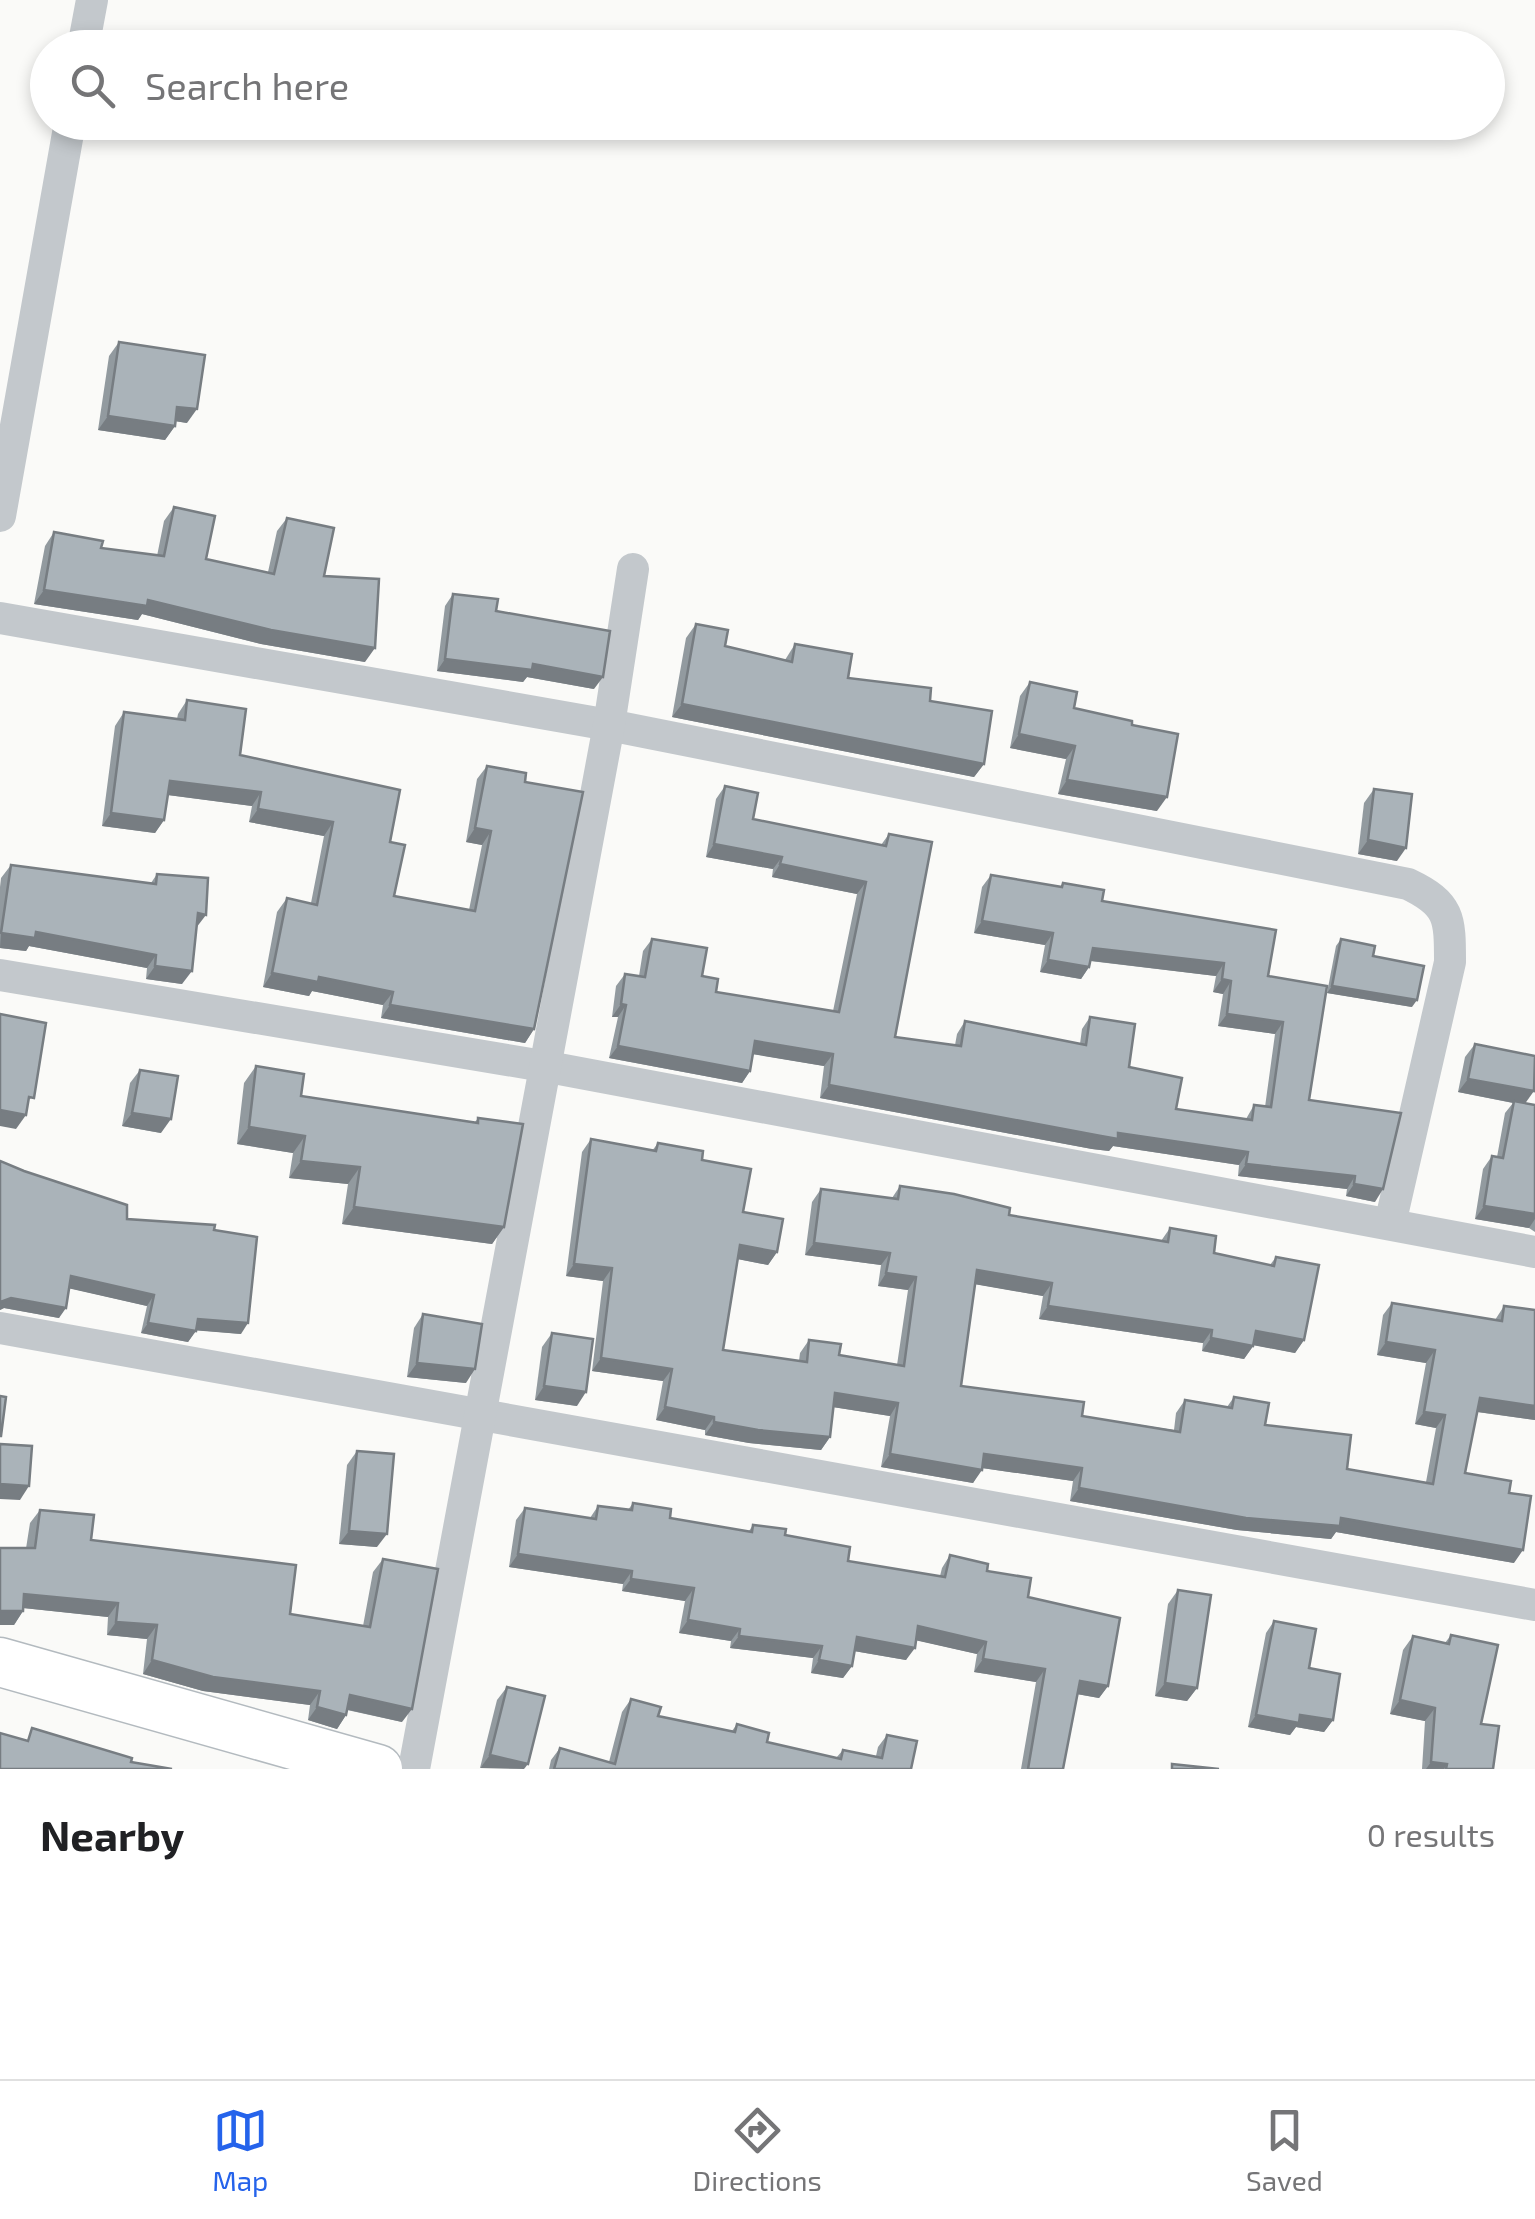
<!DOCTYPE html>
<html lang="en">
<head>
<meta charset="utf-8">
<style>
	body { margin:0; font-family:"Exo 2",sans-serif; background:#f6f6f6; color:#202124 }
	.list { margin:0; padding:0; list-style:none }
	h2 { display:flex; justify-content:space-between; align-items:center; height:130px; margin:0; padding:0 40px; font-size:42px }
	h2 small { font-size:32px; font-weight:400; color:#757577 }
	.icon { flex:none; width:55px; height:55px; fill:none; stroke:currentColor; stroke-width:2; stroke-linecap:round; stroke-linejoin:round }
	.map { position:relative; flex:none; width:1535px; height:1769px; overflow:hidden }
	.search { position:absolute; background:#fff; box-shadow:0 5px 15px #0003; left:30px; right:30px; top:30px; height:110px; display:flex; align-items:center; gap:25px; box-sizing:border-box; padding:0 35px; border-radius:55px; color:#757577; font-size:38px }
	.sheet { height:310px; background:#fff }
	nav { display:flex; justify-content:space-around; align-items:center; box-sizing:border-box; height:140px; border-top:2px solid #e0e0e0; background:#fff; font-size:28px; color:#757577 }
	nav a { display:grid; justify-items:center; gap:5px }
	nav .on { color:#2563eb }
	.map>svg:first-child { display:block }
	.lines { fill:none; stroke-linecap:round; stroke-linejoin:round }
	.secondary-casing { stroke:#b3babf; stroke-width:51 }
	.minor { stroke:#c3c8cc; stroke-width:32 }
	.secondary { stroke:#fff; stroke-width:48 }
	.wall { fill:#929a9f }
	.shaded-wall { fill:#777d82 }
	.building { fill:#aab3b9; stroke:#777d82; stroke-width:2.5 }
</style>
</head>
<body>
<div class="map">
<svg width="1535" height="1769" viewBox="0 0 1535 1769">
	<rect width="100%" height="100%" fill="#fafaf8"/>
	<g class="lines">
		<defs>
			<path id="secondary" d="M 0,1662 L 378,1769"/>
		</defs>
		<!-- secondary casing -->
		<use href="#secondary" class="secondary-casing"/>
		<!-- minor -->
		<g class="minor">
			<path d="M 83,48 L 92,0"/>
			<path d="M 0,516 L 70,122"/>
			<path d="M 0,618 L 609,725 L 1408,884 C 1450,904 1450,918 1450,962 L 1390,1224"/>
			<path d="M 0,975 L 543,1066 L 1535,1252"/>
			<path d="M 0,1328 L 1535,1605"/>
			<path d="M 414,1769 L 609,725 L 633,569"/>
		</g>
		<!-- secondary -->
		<use href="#secondary" class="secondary"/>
	</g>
	<!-- wall -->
	<g class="wall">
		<path d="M 119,342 L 187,423 L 175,421 L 175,426 L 165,440 L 98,430 L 109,356 Z"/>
		<path d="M 174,507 L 206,559 L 268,572 L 277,531 L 287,518 L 324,576 L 365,662 L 261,644 L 142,614 L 138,620 L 34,604 L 45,546 L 54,532 L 101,548 L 157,556 L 164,521 Z"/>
		<path d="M 453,594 L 496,611 L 594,689 L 527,677 L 523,682 L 437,671 L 445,606 Z"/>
		<path d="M 696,624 L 725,646 L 785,660 L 795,644 L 848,678 L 930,701 L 984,764 L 974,777 L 672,717 L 686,638 Z"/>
		<path d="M 1030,682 L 1074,708 L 1132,725 L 1157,811 L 1058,794 L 1066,759 L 1010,748 L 1020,696 Z"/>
		<path d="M 187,700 L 240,755 L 390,842 L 394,896 L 469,910 L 482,845 L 466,842 L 477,779 L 487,766 L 525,782 L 534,1029 L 525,1043 L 381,1018 L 383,1005 L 312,991 L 309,996 L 263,987 L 277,912 L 287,898 L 311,903 L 324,836 L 249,822 L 252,806 L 168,795 L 164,820 L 155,833 L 102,826 L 115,726 L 124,712 L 177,719 L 178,714 Z"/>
		<path d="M 725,786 L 753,819 L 881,845 L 889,834 L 895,1037 L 955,1045 L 957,1034 L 965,1021 L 1080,1044 L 1082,1029 L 1090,1017 L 1129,1067 L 1176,1109 L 1246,1119 L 1254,1105 L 1265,1107 L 1275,1034 L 1218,1026 L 1223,994 L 1213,992 L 1216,976 L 1090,961 L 1089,967 L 1081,979 L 1040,972 L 1045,945 L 974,933 L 982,887 L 991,875 L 1060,887 L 1063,883 L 1268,976 L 1309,1100 L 1375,1202 L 1346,1196 L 1347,1189 L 1238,1176 L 1239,1165 L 1113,1146 L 1109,1151 L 1092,1149 L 820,1098 L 824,1066 L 753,1054 L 750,1071 L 742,1083 L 609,1058 L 618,1017 L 612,1017 L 616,986 L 625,974 L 639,976 L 643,951 L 652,939 L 702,976 L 716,992 L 833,1011 L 857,894 L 772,877 L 773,869 L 706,857 L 716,799 Z"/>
		<path d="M 1374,789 L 1397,861 L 1358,854 L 1364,803 Z"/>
		<path d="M 11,865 L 151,883 L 157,874 L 196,928 L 182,984 L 146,979 L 147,968 L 29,946 L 26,951 L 0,948 L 0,887 L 1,878 Z"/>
		<path d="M 1341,939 L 1373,956 L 1412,1007 L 1327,993 L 1336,946 Z"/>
		<path d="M 1475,1044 L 1526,1103 L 1535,1105 L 1535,1232 L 1529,1228 L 1475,1219 L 1483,1169 L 1492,1156 L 1497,1157 L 1505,1113 L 1513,1103 L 1458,1092 L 1465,1057 Z"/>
		<path d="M 256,1066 L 301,1096 L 475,1122 L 478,1118 L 504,1227 L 492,1244 L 342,1224 L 348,1184 L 289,1178 L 293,1153 L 237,1144 L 244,1083 Z"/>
		<path d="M 140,1070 L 161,1133 L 122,1126 L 130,1083 Z"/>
		<path d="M 591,1139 L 652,1151 L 658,1143 L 702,1160 L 777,1252 L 768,1265 L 738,1259 L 723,1350 L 799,1361 L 800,1353 L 809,1340 L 839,1355 L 897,1365 L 908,1290 L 878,1286 L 881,1265 L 805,1255 L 812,1202 L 821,1189 L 892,1198 L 900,1186 L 1009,1215 L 1161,1241 L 1170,1228 L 1214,1253 L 1270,1265 L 1276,1257 L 1304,1340 L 1295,1353 L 1254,1345 L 1244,1359 L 1202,1351 L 1203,1343 L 1039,1319 L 1043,1296 L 975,1284 L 961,1386 L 1082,1416 L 1174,1430 L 1176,1413 L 1185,1400 L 1227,1407 L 1234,1397 L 1265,1425 L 1347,1469 L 1426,1482 L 1436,1428 L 1415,1424 L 1426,1363 L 1377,1355 L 1383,1315 L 1392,1303 L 1495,1320 L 1504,1306 L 1535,1310 L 1535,1420 L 1477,1412 L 1465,1473 L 1509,1493 L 1514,1563 L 1336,1532 L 1331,1539 L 1237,1530 L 1070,1501 L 1073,1481 L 982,1468 L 973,1483 L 881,1467 L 890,1416 L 833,1407 L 830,1437 L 821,1450 L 749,1443 L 705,1435 L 705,1430 L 656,1420 L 663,1381 L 592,1371 L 603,1281 L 566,1276 L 582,1152 Z"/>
		<path d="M 0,1161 L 127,1219 L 214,1230 L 241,1334 L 196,1330 L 188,1342 L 141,1333 L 147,1306 L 69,1288 L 59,1318 L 4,1308 L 0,1310 Z"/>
		<path d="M 423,1314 L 466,1383 L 407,1377 L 414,1328 Z"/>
		<path d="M 552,1333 L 577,1406 L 535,1400 L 542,1347 Z"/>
		<path d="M 357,1451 L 377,1547 L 339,1544 L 347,1465 Z"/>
		<path d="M 633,1503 L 670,1518 L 749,1531 L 753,1525 L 785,1535 L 848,1561 L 940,1576 L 942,1568 L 950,1555 L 987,1571 L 1028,1597 L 1108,1686 L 1099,1698 L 1077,1694 L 1063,1769 L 1021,1769 L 1036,1682 L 974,1672 L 977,1654 L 916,1640 L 906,1660 L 854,1651 L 852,1666 L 843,1678 L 811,1673 L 813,1658 L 730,1648 L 731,1641 L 679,1633 L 685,1601 L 622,1591 L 623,1584 L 509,1567 L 516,1520 L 525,1508 L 590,1518 L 598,1506 L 628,1510 Z"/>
		<path d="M 40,1510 L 91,1540 L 290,1614 L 363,1626 L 373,1572 L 383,1559 L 402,1722 L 347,1710 L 346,1715 L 337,1729 L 308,1720 L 310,1705 L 203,1691 L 143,1674 L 147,1639 L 107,1635 L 108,1617 L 23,1608 L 23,1611 L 14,1625 L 30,1523 Z"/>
		<path d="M 1178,1590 L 1197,1688 L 1187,1701 L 1155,1696 L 1168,1604 Z"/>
		<path d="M 1274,1621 L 1309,1668 L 1333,1720 L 1324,1732 L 1296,1727 L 1290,1735 L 1248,1727 L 1266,1633 Z"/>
		<path d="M 1451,1635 L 1481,1724 L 1493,1769 L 1422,1769 L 1425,1721 L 1390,1714 L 1403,1650 L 1413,1636 L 1445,1643 Z"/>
		<path d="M 507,1687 L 545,1696 L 480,1768 L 497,1700 Z"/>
		<path d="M 631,1699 L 658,1716 L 732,1731 L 737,1724 L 767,1742 L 836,1758 L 843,1750 L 876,1756 L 878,1747 L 887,1735 L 911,1769 L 549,1769 L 551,1760 L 560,1748 L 609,1762 L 622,1712 Z"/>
	</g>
	<!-- shaded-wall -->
	<g class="shaded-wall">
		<path d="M 177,407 L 197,409 L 187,423 L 168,420 Z"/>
		<path d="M 108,416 L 175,426 L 165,440 L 98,430 Z"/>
		<path d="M 44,590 L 148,600 L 375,648 L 365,662 L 261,644 L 142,614 L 138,620 L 34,604 Z"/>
		<path d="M 445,659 L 533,664 L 603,677 L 594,689 L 527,677 L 523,682 L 437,671 Z"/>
		<path d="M 682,704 L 984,764 L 974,777 L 672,717 Z"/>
		<path d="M 1019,734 L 1075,746 L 1066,759 L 1010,748 Z"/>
		<path d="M 1067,780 L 1167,797 L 1157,811 L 1058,794 Z"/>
		<path d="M 170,781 L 261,792 L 252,806 L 160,794 Z"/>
		<path d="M 258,809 L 333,822 L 324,836 L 249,822 Z"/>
		<path d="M 111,813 L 164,820 L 155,833 L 102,826 Z"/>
		<path d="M 475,828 L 491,831 L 482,845 L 466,842 Z"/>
		<path d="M 1368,840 L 1406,848 L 1397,861 L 1358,854 Z"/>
		<path d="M 714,844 L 782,857 L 773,869 L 706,857 Z"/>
		<path d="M 780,864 L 866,882 L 857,894 L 772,877 Z"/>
		<path d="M 198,913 L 206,915 L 196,928 Z"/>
		<path d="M 982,921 L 1053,933 L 1045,945 L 974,933 Z"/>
		<path d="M 36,932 L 156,955 L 147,968 L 29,946 L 26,951 L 0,948 L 1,933 Z"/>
		<path d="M 1093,948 L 1224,963 L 1216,976 L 1084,960 Z"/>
		<path d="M 1048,960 L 1089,967 L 1081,979 L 1040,972 Z"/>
		<path d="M 155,966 L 192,971 L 182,984 L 146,979 Z"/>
		<path d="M 272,973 L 319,977 L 393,992 L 383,1005 L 312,991 L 309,996 L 263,987 Z"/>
		<path d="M 1222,979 L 1231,981 L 1223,994 L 1213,992 Z"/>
		<path d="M 1332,986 L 1417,1000 L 1412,1007 L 1327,993 Z"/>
		<path d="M 621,1004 L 626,1005 L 618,1017 L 612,1017 Z"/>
		<path d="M 390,1005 L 534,1029 L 525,1043 L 381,1018 Z"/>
		<path d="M 1227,1014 L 1283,1022 L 1275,1034 L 1218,1026 Z"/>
		<path d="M 755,1041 L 833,1054 L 824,1066 L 746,1053 Z"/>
		<path d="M 618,1046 L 750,1071 L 742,1083 L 609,1058 Z"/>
		<path d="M 1468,1079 L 1534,1091 L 1524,1105 L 1458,1092 Z"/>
		<path d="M 829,1085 L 1118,1133 L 1248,1152 L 1239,1165 L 1113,1146 L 1109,1151 L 1092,1149 L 820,1098 Z"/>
		<path d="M 0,1110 L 26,1115 L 16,1129 L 0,1126 Z"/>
		<path d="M 132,1113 L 171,1119 L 161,1133 L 122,1126 Z"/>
		<path d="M 249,1127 L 305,1136 L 293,1153 L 237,1144 Z"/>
		<path d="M 301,1161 L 360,1167 L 348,1184 L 289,1178 Z"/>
		<path d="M 1246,1164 L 1355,1176 L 1347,1189 L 1238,1176 Z"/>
		<path d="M 1354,1184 L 1383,1189 L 1375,1202 L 1346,1196 Z"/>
		<path d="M 1484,1206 L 1535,1214 L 1535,1219 L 1529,1228 L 1475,1219 Z"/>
		<path d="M 354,1207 L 504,1227 L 492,1244 L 342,1224 Z"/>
		<path d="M 814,1243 L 890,1253 L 881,1265 L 805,1255 Z"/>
		<path d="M 740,1245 L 777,1252 L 768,1265 L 732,1258 Z"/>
		<path d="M 574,1264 L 612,1268 L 603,1281 L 566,1276 Z"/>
		<path d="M 977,1270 L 1052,1283 L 1043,1296 L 968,1283 Z"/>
		<path d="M 886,1273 L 916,1277 L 908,1290 L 878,1286 Z"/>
		<path d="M 71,1276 L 154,1295 L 147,1306 L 63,1287 Z"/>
		<path d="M 11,1298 L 66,1308 L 59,1318 L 4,1308 L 0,1310 L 0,1302 Z"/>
		<path d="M 1048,1306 L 1212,1330 L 1203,1343 L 1039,1319 Z"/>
		<path d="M 198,1319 L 248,1323 L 241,1334 L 191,1330 Z"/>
		<path d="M 148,1323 L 196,1331 L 188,1342 L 141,1333 Z"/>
		<path d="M 1256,1331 L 1304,1340 L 1295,1353 L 1247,1344 Z"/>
		<path d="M 1211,1338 L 1253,1346 L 1244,1359 L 1202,1351 Z"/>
		<path d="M 1386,1342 L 1435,1350 L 1426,1363 L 1377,1355 Z"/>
		<path d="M 601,1358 L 672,1369 L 663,1381 L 592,1371 Z"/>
		<path d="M 417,1363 L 475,1369 L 466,1383 L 407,1377 Z"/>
		<path d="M 544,1386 L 586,1392 L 577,1406 L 535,1400 Z"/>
		<path d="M 835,1393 L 898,1403 L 890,1416 L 826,1406 Z"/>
		<path d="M 1480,1398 L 1535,1406 L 1535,1420 L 1471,1411 Z"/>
		<path d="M 665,1407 L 714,1417 L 705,1430 L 656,1420 Z"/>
		<path d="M 1424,1412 L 1445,1415 L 1436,1428 L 1415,1424 Z"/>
		<path d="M 714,1422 L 830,1437 L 821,1450 L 749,1443 L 705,1435 Z"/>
		<path d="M 890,1454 L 982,1470 L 973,1483 L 881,1467 Z"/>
		<path d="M 984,1454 L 1082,1468 L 1073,1481 L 975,1467 Z"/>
		<path d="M 0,1484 L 29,1486 L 20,1500 L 0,1499 Z"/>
		<path d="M 1079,1488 L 1341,1518 L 1523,1550 L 1514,1563 L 1336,1532 L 1331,1539 L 1237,1530 L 1070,1501 Z"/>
		<path d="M 349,1531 L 387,1534 L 377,1547 L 339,1544 Z"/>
		<path d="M 518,1554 L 632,1571 L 623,1584 L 509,1567 Z"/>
		<path d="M 631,1579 L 694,1588 L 685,1601 L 622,1591 Z"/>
		<path d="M 24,1594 L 118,1603 L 108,1617 L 14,1607 Z"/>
		<path d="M 0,1611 L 23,1611 L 14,1625 L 0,1625 Z"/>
		<path d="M 688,1620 L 740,1629 L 731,1641 L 679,1633 Z"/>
		<path d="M 116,1622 L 157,1625 L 147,1639 L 107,1635 Z"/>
		<path d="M 918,1626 L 986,1642 L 977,1654 L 910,1639 Z"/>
		<path d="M 739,1636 L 822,1646 L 813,1658 L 730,1648 Z"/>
		<path d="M 857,1637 L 915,1648 L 906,1660 L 848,1650 Z"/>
		<path d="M 983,1659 L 1045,1669 L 1036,1682 L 974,1672 Z"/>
		<path d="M 152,1660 L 320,1691 L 310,1705 L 203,1691 L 143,1674 Z"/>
		<path d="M 819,1660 L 852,1666 L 843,1678 L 811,1673 Z"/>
		<path d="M 1080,1681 L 1108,1686 L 1099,1698 L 1071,1693 Z"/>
		<path d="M 1165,1683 L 1197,1688 L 1187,1701 L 1155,1696 Z"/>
		<path d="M 350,1695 L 412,1709 L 402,1722 L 340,1708 Z"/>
		<path d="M 1400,1700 L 1435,1708 L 1425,1721 L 1390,1714 Z"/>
		<path d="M 317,1707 L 346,1715 L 337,1729 L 308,1720 Z"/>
		<path d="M 1256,1715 L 1300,1715 L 1333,1720 L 1324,1732 L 1296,1727 L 1290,1735 L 1248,1727 Z"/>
		<path d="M 490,1755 L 528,1764 L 524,1769 L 480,1768 Z"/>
		<path d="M 1431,1762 L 1447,1764 L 1444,1769 L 1426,1769 Z"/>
	</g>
	<!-- building -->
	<g class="building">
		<path d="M 119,342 L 205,355 L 197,409 L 177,407 L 175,426 L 108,416 Z"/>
		<path d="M 174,507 L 215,516 L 206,559 L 274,574 L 287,518 L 334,528 L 324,576 L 379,579 L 375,648 L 271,630 L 148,600 L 147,606 L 44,590 L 54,532 L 103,541 L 101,548 L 164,556 Z"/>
		<path d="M 453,594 L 498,599 L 496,611 L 610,631 L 603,677 L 533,664 L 532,670 L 445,659 Z"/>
		<path d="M 696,624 L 728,630 L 725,646 L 792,662 L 795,644 L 852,654 L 848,678 L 931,688 L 930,701 L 992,711 L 984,764 L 682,704 Z"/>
		<path d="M 1030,682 L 1077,692 L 1074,708 L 1132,721 L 1132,725 L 1178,734 L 1167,797 L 1067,780 L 1075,746 L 1019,734 Z"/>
		<path d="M 187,700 L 246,709 L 240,755 L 400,790 L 390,842 L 405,845 L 394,896 L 475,911 L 491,831 L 475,828 L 487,766 L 526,773 L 525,782 L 583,792 L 534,1029 L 390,1005 L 393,992 L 319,977 L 318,982 L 272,973 L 287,898 L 317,905 L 333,822 L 258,809 L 261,792 L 170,781 L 164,820 L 111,813 L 124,712 L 185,720 Z"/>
		<path d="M 725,786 L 758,793 L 753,819 L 886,846 L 889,834 L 932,842 L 895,1037 L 961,1046 L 965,1021 L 1086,1045 L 1090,1017 L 1135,1024 L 1129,1067 L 1182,1078 L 1176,1109 L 1252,1120 L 1254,1105 L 1271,1107 L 1283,1022 L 1227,1014 L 1231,981 L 1222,979 L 1224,963 L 1093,948 L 1089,967 L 1048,960 L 1053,933 L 982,921 L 991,875 L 1062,887 L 1063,883 L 1104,890 L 1102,901 L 1276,930 L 1268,976 L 1327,986 L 1309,1100 L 1401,1113 L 1383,1189 L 1354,1184 L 1355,1176 L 1246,1164 L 1248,1152 L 1118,1133 L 1118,1139 L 1101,1136 L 829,1085 L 833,1054 L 755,1041 L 750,1071 L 618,1046 L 626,1005 L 621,1004 L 625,974 L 645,977 L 652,939 L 707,948 L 702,976 L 718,979 L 716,992 L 839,1012 L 866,882 L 780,864 L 782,857 L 714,844 Z"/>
		<path d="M 1374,789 L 1412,794 L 1406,848 L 1368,840 Z"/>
		<path d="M 11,865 L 156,884 L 157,874 L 208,878 L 206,915 L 198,913 L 192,971 L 155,966 L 156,955 L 36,932 L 35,938 L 1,933 Z"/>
		<path d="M 1341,939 L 1375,946 L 1373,956 L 1424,966 L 1417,1000 L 1332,986 Z"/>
		<path d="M 0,1014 L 46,1023 L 34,1098 L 29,1097 L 26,1115 L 0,1110 Z"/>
		<path d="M 1475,1044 L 1535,1056 L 1534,1091 L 1468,1079 Z"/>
		<path d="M 256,1066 L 304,1074 L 301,1096 L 478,1123 L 478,1118 L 523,1124 L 504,1227 L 354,1207 L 360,1167 L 301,1161 L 305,1136 L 249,1127 Z"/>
		<path d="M 140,1070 L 178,1076 L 171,1119 L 132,1113 Z"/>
		<path d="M 1514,1101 L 1535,1105 L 1535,1214 L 1484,1206 L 1492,1156 L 1503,1158 Z"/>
		<path d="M 591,1139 L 656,1151 L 658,1143 L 703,1151 L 702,1160 L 751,1169 L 743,1212 L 783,1219 L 777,1252 L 740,1245 L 723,1350 L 807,1362 L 809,1340 L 841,1344 L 839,1355 L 904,1366 L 916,1277 L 886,1273 L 890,1253 L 814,1243 L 821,1189 L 898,1199 L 900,1186 L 954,1194 L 1010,1208 L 1009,1215 L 1168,1242 L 1170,1228 L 1216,1236 L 1214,1253 L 1274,1266 L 1276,1257 L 1319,1265 L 1304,1340 L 1256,1331 L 1253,1346 L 1211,1338 L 1212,1330 L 1048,1306 L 1052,1283 L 977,1270 L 961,1386 L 1084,1402 L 1082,1416 L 1180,1432 L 1185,1400 L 1232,1408 L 1234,1397 L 1269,1403 L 1265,1425 L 1351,1435 L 1347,1469 L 1433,1484 L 1445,1415 L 1424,1412 L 1435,1350 L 1386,1342 L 1392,1303 L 1502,1321 L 1504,1306 L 1535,1310 L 1535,1406 L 1480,1398 L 1465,1473 L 1511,1481 L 1509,1493 L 1531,1496 L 1523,1550 L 1341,1518 L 1340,1526 L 1246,1518 L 1079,1488 L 1082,1468 L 984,1454 L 982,1470 L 890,1454 L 898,1403 L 835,1393 L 830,1437 L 758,1430 L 714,1422 L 714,1417 L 665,1407 L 672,1369 L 601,1358 L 612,1268 L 574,1264 Z"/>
		<path d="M 0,1161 L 24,1171 L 127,1205 L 127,1219 L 215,1225 L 214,1230 L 257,1237 L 248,1323 L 198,1319 L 196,1331 L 148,1323 L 154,1295 L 71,1276 L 66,1308 L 11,1298 L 0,1302 Z"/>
		<path d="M 423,1314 L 482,1324 L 475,1369 L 417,1363 Z"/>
		<path d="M 552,1333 L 593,1339 L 586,1392 L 544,1386 Z"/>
		<path d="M 0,1396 L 6,1397 L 1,1436 L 0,1436 Z"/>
		<path d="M 0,1444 L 32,1446 L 29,1486 L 0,1484 Z"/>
		<path d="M 357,1451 L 394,1454 L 387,1534 L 349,1531 Z"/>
		<path d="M 633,1503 L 671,1509 L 670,1518 L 752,1532 L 753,1525 L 786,1529 L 785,1535 L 850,1547 L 848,1561 L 945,1577 L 950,1555 L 988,1564 L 987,1571 L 1031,1578 L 1028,1597 L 1120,1618 L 1108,1686 L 1080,1681 L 1063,1769 L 1028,1769 L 1045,1669 L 983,1659 L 986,1642 L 918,1626 L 915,1648 L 857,1637 L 852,1666 L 819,1660 L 822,1646 L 739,1636 L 740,1629 L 688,1620 L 694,1588 L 631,1579 L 632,1571 L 518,1554 L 525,1508 L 596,1519 L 598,1506 L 632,1510 Z"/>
		<path d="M 40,1510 L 94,1515 L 91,1540 L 296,1565 L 290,1614 L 370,1627 L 383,1559 L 438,1569 L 412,1709 L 350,1695 L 346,1715 L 317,1707 L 320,1691 L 213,1677 L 152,1660 L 157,1625 L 116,1622 L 118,1603 L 24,1594 L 23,1611 L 0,1611 L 0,1548 L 35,1548 Z"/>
		<path d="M 1178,1590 L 1211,1595 L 1197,1688 L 1165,1683 Z"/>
		<path d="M 1274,1621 L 1316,1629 L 1309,1668 L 1340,1674 L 1333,1720 L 1300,1715 L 1299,1723 L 1256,1715 Z"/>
		<path d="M 1451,1635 L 1498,1645 L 1481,1724 L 1499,1726 L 1493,1769 L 1446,1769 L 1447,1764 L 1431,1762 L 1435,1708 L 1400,1700 L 1413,1636 L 1449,1644 Z"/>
		<path d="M 507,1687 L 545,1696 L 528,1764 L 490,1755 Z"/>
		<path d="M 631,1699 L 661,1707 L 658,1716 L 735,1732 L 737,1724 L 769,1733 L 767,1742 L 841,1759 L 843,1750 L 882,1758 L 887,1735 L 917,1741 L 911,1769 L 554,1769 L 560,1748 L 615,1764 Z"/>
		<path d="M 32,1728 L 132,1758 L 131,1762 L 172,1769 L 0,1769 L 0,1733 L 28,1741 Z"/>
		<path d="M 1172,1764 L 1219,1769 L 1172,1769 Z"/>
	</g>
</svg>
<div class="search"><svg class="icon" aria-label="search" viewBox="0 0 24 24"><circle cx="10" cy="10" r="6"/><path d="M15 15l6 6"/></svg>Search here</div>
</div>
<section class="sheet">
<h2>Nearby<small>0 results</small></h2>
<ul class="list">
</ul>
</section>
<nav>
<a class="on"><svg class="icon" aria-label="map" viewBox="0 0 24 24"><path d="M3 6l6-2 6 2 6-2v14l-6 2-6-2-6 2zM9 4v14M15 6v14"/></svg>Map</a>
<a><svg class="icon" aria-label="directions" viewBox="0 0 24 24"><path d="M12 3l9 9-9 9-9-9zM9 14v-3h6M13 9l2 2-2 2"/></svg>Directions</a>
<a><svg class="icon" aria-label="saved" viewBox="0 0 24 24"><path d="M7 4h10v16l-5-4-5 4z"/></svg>Saved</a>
</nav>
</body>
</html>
